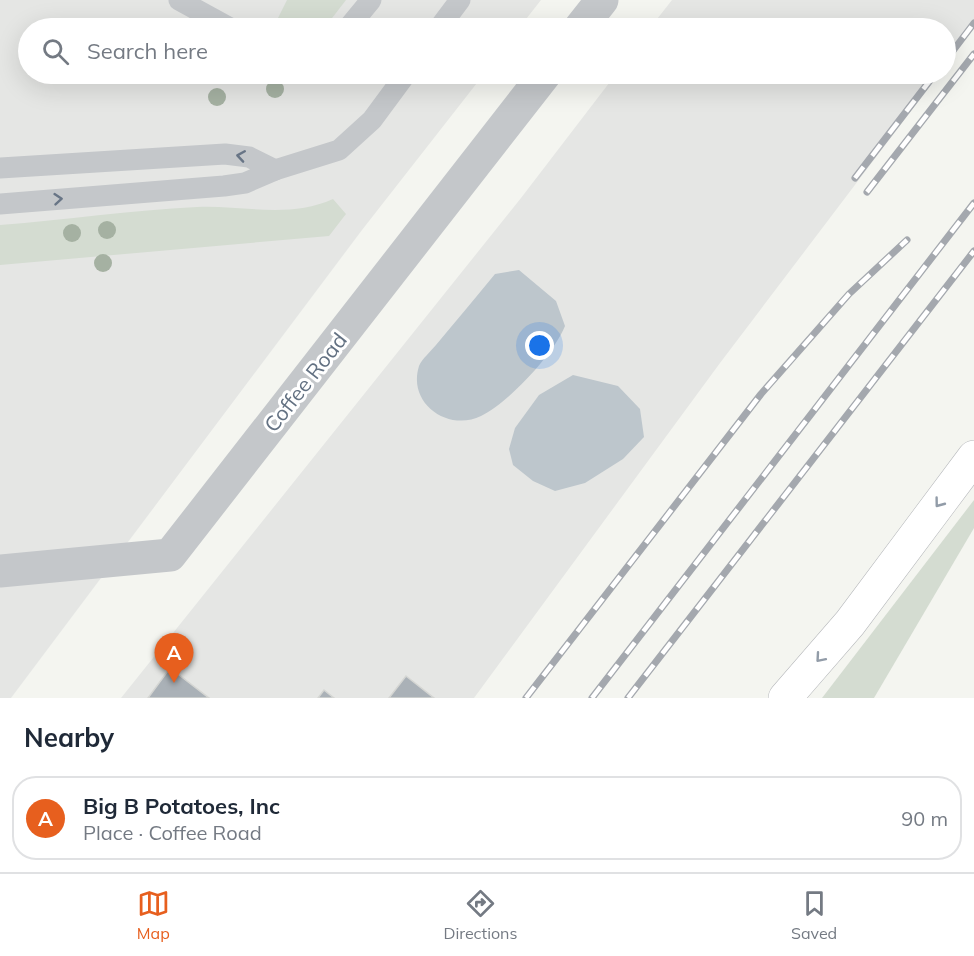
<!DOCTYPE html>
<html lang="en">
<head>
<meta charset="utf-8">
<style>
	body { margin:0; font-family:Mulish,sans-serif; background:#f2f2f3; color:#1f2937 }
	.you { position:absolute; left:540px; top:346px; width:21px; height:21px; margin:-15px; border:4px solid #fff; border-radius:50%; background:#1a73e8; box-shadow:0 0 0 9px #1a73e833 }
	.badge { display:grid; place-items:center; width:39px; height:39px; border-radius:50%; background:#e75f1e; color:#fff; font-size:20px; font-weight:700 }
	.pin { position:absolute; translate:-50% -50px; filter:drop-shadow(0 2px 3px #0008) }
	.pin::after { content:''; position:absolute; top:32px; width:21px; height:18px; background:inherit; clip-path:polygon(0 0,100% 0,50% 100%) }
	.list { margin:0; padding:0; list-style:none }
	h2 { display:flex; justify-content:space-between; align-items:center; height:78px; margin:0; padding:0 24px; font-size:26px }
	h2 small { font-size:20px; font-weight:400; color:#747a83 }
	.list li { display:grid; grid-template-columns:39px 1fr auto; gap:18px; align-items:center; box-sizing:border-box; height:84px; margin:0 12px 12px; padding:0 12px; border:2px solid #e0e1e3; border-radius:24px }
	.list b { display:block; font-size:22px; white-space:nowrap }
	.list p { margin:0; font-size:20px; white-space:nowrap; color:#747a83 }
	.list em { font-size:20px; font-style:normal; color:#747a83 }
	.icon { flex:none; width:33px; height:33px; fill:none; stroke:currentColor; stroke-width:2; stroke-linecap:round; stroke-linejoin:round }
	.map { position:relative; flex:none; width:974px; height:698px; overflow:hidden }
	.search { position:absolute; background:#fff; box-shadow:0 6px 24px #0002; left:18px; right:18px; top:18px; height:66px; display:flex; align-items:center; gap:15px; box-sizing:border-box; padding:0 21px; border-radius:33px; color:#747a83; font-size:22px }
	.sheet { height:174px; background:#fff }
	nav { display:flex; justify-content:space-around; align-items:center; box-sizing:border-box; height:84px; border-top:2px solid #e0e1e3; background:#fff; font-size:16px; color:#747a83 }
	nav a { display:grid; justify-items:center; gap:3px }
	nav .on { color:#e75f1e }
	.map>svg:first-child { display:block }
	.built { fill:#e5e6e4 }
	.green { fill:#d4dcd1 }
	.water { fill:#bdc6cc }
	.building { fill:#aab1b7; stroke:#d5d6d3; stroke-width:1.5 }
	.lines { fill:none; stroke-linecap:round; stroke-linejoin:round }
	.motorway-casing { stroke:#b6b8bb; stroke-width:34 }
	.service { stroke:#c4c7ca; stroke-width:21 }
	.minor { stroke:#c4c7ca; stroke-width:33 }
	.motorway { stroke:#fff; stroke-width:33 }
	.rail-casing { stroke:#a4a8ae; stroke-width:7 }
	.rail { stroke:#fff; stroke-width:4.5; stroke-dasharray:14; stroke-linecap:butt }
	.tree { fill:#a5b1a2 }
	.oneway { stroke:#687586 }
	.oneway2 { stroke:#929ca8 }
	.labels { text-anchor:middle; dominant-baseline:central; stroke-width:6; stroke-linejoin:round; paint-order:stroke }
	.street-label { font-size:21px; fill:#637182; stroke:#fff }
</style>
</head>
<body>
<div class="map">
<svg width="974" height="698" viewBox="0 0 974 698">
	<rect width="100%" height="100%" fill="#f4f5f0"/>
	<!-- built -->
	<g class="built">
		<path d="M 0,0 L 541,0 L 519,28 L 28,28 L 28,74 L 484,74 L 362,230 L 11,698 L 0,698 Z"/>
		<path d="M 672,0 L 974,0 L 974,28 L 946,65 L 946,28 L 650,28 Z"/>
		<path d="M 616,74 L 939,74 L 720,363 L 474,698 L 121,698 L 521,198 Z"/>
	</g>
	<!-- green -->
	<g class="green">
		<path d="M 287,0 L 346,0 L 329,22 L 320,28 L 292,28 L 281,23 L 278,18 Z"/>
		<path d="M 333,199 L 346,214 L 329,236 L 0,265 L 0,225 C 65,220 131,210 197,207 C 242,205 289,219 333,199 Z"/>
		<path d="M 974,500 L 974,528 L 874,698 L 822,698 Z"/>
	</g>
	<!-- water -->
	<g class="water">
		<path d="M 519,270 L 556,301 L 565,326 C 553,355 509,402 481,416 C 449,432 407,404 419,366 C 422,359 431,351 436,345 C 456,321 476,297 495,274 Z"/>
		<path d="M 573,375 L 618,386 L 640,409 L 644,437 L 623,459 L 585,483 L 555,491 L 533,481 L 513,465 L 509,449 L 515,428 L 539,395 Z"/>
	</g>
	<!-- building -->
	<g class="building">
		<path d="M 170,668 L 209,698 L 148,698 Z"/>
		<path d="M 406,676 L 434,698 L 389,698 Z"/>
		<path d="M 324,690 L 334,698 L 318,698 Z"/>
	</g>
	<g class="lines">
		<defs>
			<path id="motorway" d="M 785,698 L 850,623 L 974,457"/>
		</defs>
		<!-- motorway casing -->
		<use href="#motorway" class="motorway-casing"/>
		<!-- service -->
		<g class="service">
			<path d="M 179,0 L 230,28"/>
			<path d="M 348,28 L 371,0"/>
			<path d="M 439,28 L 460,0"/>
			<path d="M 0,168 L 225,154 L 249,157 L 275,170 L 245,183 L 224,186 L 0,204"/>
			<path d="M 275,170 L 339,150 L 372,120 L 406,74"/>
		</g>
		<!-- minor -->
		<g class="minor">
			<path d="M 580,28 L 602,0"/>
			<path d="M 0,571 L 170,555 L 545,74"/>
		</g>
		<!-- motorway -->
		<use href="#motorway" class="motorway"/>
		<defs>
			<g id="rail">
				<path d="M 946,60 L 974,23"/>
				<path d="M 855,178 L 935,74"/>
				<path d="M 867,192 L 974,54"/>
				<path d="M 526,698 L 761,394 L 849,294 L 907,240"/>
				<path d="M 592,698 L 974,203"/>
				<path d="M 628,698 L 974,251"/>
			</g>
		</defs>
		<!-- rail casing -->
		<use href="#rail" class="rail-casing"/>
		<!-- rail -->
		<use href="#rail" class="rail"/>
	</g>
	<!-- trees -->
	<g class="tree">
		<circle cx="275" cy="89" r="9"/>
		<circle cx="217" cy="97" r="9"/>
		<circle cx="107" cy="230" r="9"/>
		<circle cx="72" cy="233" r="9"/>
		<circle cx="103" cy="263" r="9"/>
	</g>
	<!-- one-way arrows -->
	<defs><path id="oneway-chevron" d="M-2-3.5L2.5 0L-2 3.5" fill="none" stroke-width="1.6" stroke-linecap="round" stroke-linejoin="round" transform="scale(1.5)"/></defs>
	<g class="oneway">
		<use href="#oneway-chevron" transform="translate(241 156) rotate(-171)"/>
		<use href="#oneway-chevron" transform="translate(58 199) rotate(-5)"/>
	</g>
	<g class="oneway2">
		<use href="#oneway-chevron" transform="translate(939 503) rotate(127)"/>
		<use href="#oneway-chevron" transform="translate(820 658) rotate(131)"/>
	</g>
	<g class="labels">
		<!-- street labels -->
		<g class="street-label">
			<text transform="translate(305 382) rotate(-52)">Coffee Road</text>
		</g>
	</g>
</svg>
<div class="you"></div>
<div class="pin badge" style="left:174px;top:683px">A</div>
<div class="search"><svg class="icon" aria-label="search" viewBox="0 0 24 24"><circle cx="10" cy="10" r="6"/><path d="M15 15l6 6"/></svg>Search here</div>
</div>
<section class="sheet">
<h2>Nearby<small></small></h2>
<ul class="list">
<li><span class="badge">A</span><div><b>Big B Potatoes, Inc</b><p>Place · Coffee Road</p></div><em>90 m</em></li>
</ul>
</section>
<nav>
<a class="on"><svg class="icon" aria-label="map" viewBox="0 0 24 24"><path d="M3 6l6-2 6 2 6-2v14l-6 2-6-2-6 2zM9 4v14M15 6v14"/></svg>Map</a>
<a><svg class="icon" aria-label="directions" viewBox="0 0 24 24"><path d="M12 3l9 9-9 9-9-9zM9 14v-3h6M13 9l2 2-2 2"/></svg>Directions</a>
<a><svg class="icon" aria-label="saved" viewBox="0 0 24 24"><path d="M7 4h10v16l-5-4-5 4z"/></svg>Saved</a>
</nav>
</body>
</html>
